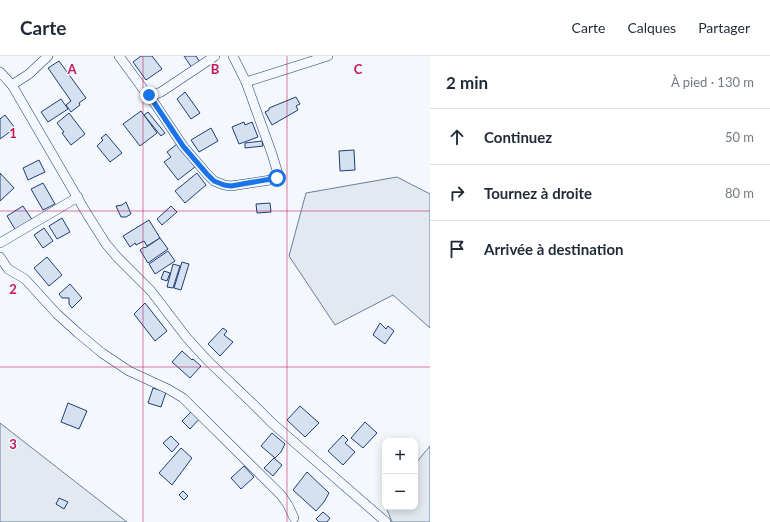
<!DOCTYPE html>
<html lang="fr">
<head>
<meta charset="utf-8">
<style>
	body { margin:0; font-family:Lato,sans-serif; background:#f2f2f3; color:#1f2937 }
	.controls { position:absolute; right:12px; bottom:12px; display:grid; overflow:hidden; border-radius:8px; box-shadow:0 2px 10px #0003 }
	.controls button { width:36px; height:36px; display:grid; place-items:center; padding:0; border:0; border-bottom:1px solid #e0e1e3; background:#fff; color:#1f2937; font:20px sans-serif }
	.stop { position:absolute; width:12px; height:12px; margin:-9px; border:3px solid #1a73e8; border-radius:50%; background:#fff }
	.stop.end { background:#1a73e8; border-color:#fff; box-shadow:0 1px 4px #0008 }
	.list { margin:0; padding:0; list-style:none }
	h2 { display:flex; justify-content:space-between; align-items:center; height:52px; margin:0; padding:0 16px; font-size:17px }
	h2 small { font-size:13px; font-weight:400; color:#747a83 }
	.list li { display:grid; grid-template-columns:26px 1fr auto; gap:12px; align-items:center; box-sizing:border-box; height:56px; padding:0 16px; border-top:1px solid #e0e1e3 }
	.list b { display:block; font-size:15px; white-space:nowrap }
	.list em { font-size:13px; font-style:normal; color:#747a83 }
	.icon { flex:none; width:22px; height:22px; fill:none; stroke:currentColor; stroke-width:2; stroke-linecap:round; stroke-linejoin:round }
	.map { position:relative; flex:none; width:430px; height:466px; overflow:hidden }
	header { display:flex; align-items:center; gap:24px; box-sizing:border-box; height:56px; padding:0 20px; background:#fff; border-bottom:1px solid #e0e1e3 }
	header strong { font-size:19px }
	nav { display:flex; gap:22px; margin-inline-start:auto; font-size:14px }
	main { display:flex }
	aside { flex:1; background:#fff }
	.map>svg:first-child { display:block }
	.green { fill:#e3e9f0; stroke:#687fa3 }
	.building { fill:#d5e0f0; stroke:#1d3f73 }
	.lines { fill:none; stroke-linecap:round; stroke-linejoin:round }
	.minor-casing { stroke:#1d3f73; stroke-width:10 }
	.minor { stroke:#f4f7fb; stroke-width:9 }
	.route { stroke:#1a73e8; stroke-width:5 }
	.grid { fill:none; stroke:#c2185b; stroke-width:1; stroke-opacity:0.55 }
	.grid-label { font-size:13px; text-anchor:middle; font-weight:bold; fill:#c2185b; stroke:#f4f7fb; stroke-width:3; stroke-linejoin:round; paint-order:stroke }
</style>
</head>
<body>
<header>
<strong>Carte</strong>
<nav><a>Carte</a><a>Calques</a><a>Partager</a></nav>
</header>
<main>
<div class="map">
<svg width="430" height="466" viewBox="0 0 430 466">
	<rect width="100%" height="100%" fill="#f4f7fb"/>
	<!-- green -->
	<g class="green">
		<path d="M 397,121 L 430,138 L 430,272 L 393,239 L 335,269 L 289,200 L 306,137 Z"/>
		<path d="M 0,367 L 127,466 L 0,466 Z"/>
		<path d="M 430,390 L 430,466 L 392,466 L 386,451 L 415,451 L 415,408 Z"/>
	</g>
	<!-- building -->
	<g class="building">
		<path d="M 141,0 L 152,0 L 162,13 L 146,24 L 133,6 Z"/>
		<path d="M 184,0 L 196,0 L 200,6 L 192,12 Z"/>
		<path d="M 59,5 L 86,42 L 79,47 L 80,49 L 71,56 L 66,49 L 71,45 L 48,12 Z"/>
		<path d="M 185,36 L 200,57 L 191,63 L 177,43 Z"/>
		<path d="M 296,41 L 300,48 L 296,50 L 298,54 L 272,69 L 265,56 L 269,54 L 269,52 Z"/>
		<path d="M 61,43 L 68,53 L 48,66 L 41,56 Z"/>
		<path d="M 141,55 L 157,77 L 140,90 L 123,68 Z"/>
		<path d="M 148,56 L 165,77 L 161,80 L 144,59 Z"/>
		<path d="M 69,57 L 85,78 L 71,89 L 62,77 L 64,76 L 57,67 Z"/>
		<path d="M 5,59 L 15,72 L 0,83 L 0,63 Z"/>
		<path d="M 244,66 L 245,69 L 252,66 L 258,81 L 239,88 L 232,71 Z"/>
		<path d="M 211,72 L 218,85 L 199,96 L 191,84 Z"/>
		<path d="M 106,78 L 122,97 L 110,106 L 97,90 L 103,84 L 101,82 Z"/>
		<path d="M 262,85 L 263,90 L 245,92 L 245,87 Z"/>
		<path d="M 177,88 L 195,111 L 178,124 L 164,106 L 171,101 L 167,96 Z"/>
		<path d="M 354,94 L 355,114 L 340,115 L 339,95 Z"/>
		<path d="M 39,104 L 45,116 L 28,124 L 23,112 Z"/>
		<path d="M 0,117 L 14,132 L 0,145 Z"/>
		<path d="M 197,117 L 206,129 L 185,147 L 175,135 Z"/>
		<path d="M 43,127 L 55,148 L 43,154 L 31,133 Z"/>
		<path d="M 126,146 L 131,158 L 126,161 L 121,161 L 116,150 L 122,149 Z"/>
		<path d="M 270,147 L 271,156 L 257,157 L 256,148 Z"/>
		<path d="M 23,150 L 33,165 L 16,175 L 7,160 Z"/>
		<path d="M 171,150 L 177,156 L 162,169 L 157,163 Z"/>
		<path d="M 62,162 L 70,176 L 57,183 L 49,170 Z"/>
		<path d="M 149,164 L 160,182 L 147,190 L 144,185 L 136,189 L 135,187 L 130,191 L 123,180 Z"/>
		<path d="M 44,172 L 53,185 L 43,192 L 34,179 Z"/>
		<path d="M 160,182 L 168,193 L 148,207 L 140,194 L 144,191 L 145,192 Z"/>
		<path d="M 168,195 L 175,205 L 155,218 L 149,208 Z"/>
		<path d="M 47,201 L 62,219 L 49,230 L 34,212 Z"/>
		<path d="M 182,206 L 189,208 L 181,234 L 174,232 Z"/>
		<path d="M 173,208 L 180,210 L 173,232 L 167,231 Z"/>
		<path d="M 164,215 L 170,217 L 167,225 L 161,223 Z"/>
		<path d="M 70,228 L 82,242 L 72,252 L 69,248 L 69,242 L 62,242 L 59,238 Z"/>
		<path d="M 145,247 L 167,275 L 155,285 L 134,258 Z"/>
		<path d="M 380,267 L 386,273 L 388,270 L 394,275 L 385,288 L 373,279 Z"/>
		<path d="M 223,272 L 227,275 L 224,279 L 233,286 L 220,300 L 208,288 Z"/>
		<path d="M 182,295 L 192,304 L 193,303 L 201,310 L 190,322 L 172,306 Z"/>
		<path d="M 153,332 L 166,336 L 161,351 L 148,347 Z"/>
		<path d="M 68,347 L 87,355 L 79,373 L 61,366 Z"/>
		<path d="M 300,350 L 319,367 L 305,381 L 287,364 Z"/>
		<path d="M 192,355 L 200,362 L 190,373 L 182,365 Z"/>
		<path d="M 365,366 L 377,377 L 363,392 L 351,382 Z"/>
		<path d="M 272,377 L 285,388 L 281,396 L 275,402 L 261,390 Z"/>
		<path d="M 343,379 L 348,384 L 345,387 L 355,396 L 343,409 L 328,395 Z"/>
		<path d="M 171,380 L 179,388 L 172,396 L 163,387 Z"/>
		<path d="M 181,392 L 192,402 L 172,429 L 159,417 Z"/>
		<path d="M 274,402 L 282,409 L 273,420 L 264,412 Z"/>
		<path d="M 244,410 L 254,421 L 241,433 L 231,422 Z"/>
		<path d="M 307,416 L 329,437 L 324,446 L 316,455 L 293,434 Z"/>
		<path d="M 183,435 L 188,440 L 184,444 L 179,439 Z"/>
		<path d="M 59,442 L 68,446 L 64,453 L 56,448 Z"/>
		<path d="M 323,456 L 330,462 L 327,466 L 319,466 L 316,463 Z"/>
	</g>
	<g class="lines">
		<defs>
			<g id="minor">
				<path d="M 119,0 L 146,37 L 153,39 L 161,36 L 215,0"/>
				<path d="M 0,16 L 12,29 L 87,158 L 106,188 L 117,201 L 151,235 L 187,282 L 208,305 L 253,348 L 272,367 L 386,466"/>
				<path d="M 246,26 L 328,0"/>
				<path d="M 12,29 L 29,18 L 48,0"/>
				<path d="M 149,39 L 183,90 L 207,118 L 214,125 L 224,129 L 231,130 L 277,123 L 279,121 L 272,98 L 246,26 L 233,0"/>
				<path d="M 0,187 L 78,141"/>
				<path d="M 0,201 L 8,213 L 25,223 L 57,258 L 78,277 L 102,297 L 129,315 L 168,333 L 183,342 L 281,439 L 288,449 L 294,462"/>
			</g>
		</defs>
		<!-- minor casing -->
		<use href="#minor" class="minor-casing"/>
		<!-- minor -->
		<use href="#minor" class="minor"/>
	</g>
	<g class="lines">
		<!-- route -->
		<path class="route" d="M 149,39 L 183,90 L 207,118 L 214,125 L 224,129 L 231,130 L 277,122"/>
	</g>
	<!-- grid -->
	<path class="grid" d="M 143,0 L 143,466M 287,0 L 287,466M 0,155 L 430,155M 0,311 L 430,311"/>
	<g class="grid-label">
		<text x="72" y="18">A</text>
		<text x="215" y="18">B</text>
		<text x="358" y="18">C</text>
		<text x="13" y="82">1</text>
		<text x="13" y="238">2</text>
		<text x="13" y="393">3</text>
	</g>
</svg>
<div class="controls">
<button>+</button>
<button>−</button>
</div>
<div class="stop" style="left:277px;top:122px"></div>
<div class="stop end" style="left:149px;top:39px"></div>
</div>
<aside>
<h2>2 min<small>À pied · 130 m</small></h2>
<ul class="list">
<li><svg class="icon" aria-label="ahead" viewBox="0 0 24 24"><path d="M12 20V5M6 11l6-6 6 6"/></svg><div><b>Continuez</b></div><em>50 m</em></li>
<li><svg class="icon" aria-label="right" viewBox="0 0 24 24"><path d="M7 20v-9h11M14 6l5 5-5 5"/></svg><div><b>Tournez à droite</b></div><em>80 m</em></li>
<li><svg class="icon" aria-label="arrive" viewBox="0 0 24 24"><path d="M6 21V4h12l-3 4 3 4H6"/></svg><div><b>Arrivée à destination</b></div></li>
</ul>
</aside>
</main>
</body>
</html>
